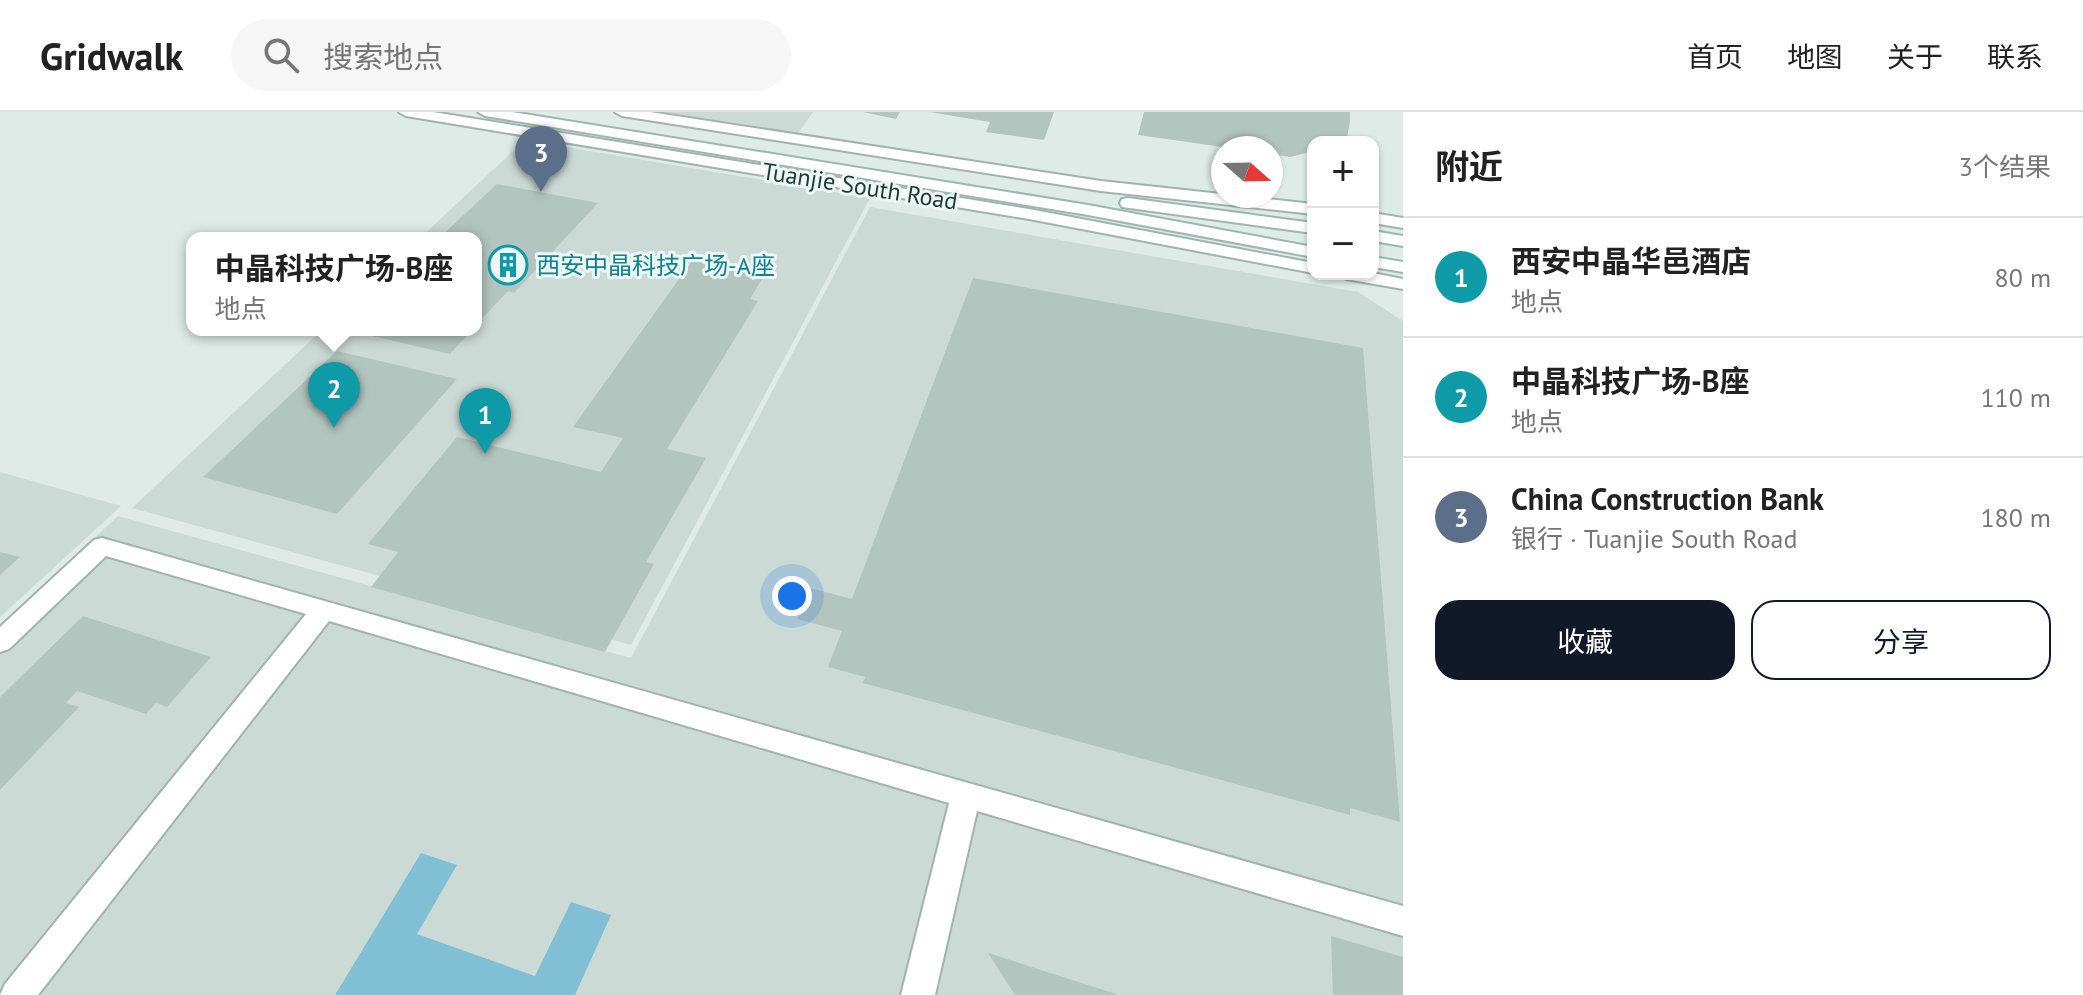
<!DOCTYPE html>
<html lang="zh">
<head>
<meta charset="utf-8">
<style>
	body { margin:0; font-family:"PT Sans","Noto Sans SC",sans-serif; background:#f6f6f6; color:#222 }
	.controls { position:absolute; right:24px; top:24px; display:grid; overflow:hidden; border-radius:16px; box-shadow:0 2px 6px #0004 }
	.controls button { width:72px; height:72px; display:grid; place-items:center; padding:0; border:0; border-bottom:2px solid #e0e0e0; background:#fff; color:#222; font:40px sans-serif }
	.compass { position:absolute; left:1211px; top:24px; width:72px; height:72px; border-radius:50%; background:#fff; box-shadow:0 2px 6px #0004; rotate:110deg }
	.you { position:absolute; left:792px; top:484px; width:28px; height:28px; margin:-20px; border:6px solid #fff; border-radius:50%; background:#1a73e8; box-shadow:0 0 0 12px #1a73e833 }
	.badge { display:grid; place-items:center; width:52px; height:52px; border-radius:50%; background:#111827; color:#fff; font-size:26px; font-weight:700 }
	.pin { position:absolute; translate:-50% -66px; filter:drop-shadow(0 2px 4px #0008) }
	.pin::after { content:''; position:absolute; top:42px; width:28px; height:24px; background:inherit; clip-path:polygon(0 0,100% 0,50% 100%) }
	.popup { position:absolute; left:186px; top:120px; width:296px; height:104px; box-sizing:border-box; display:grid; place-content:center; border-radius:16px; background:#fff; filter:drop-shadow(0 2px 6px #0005); font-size:26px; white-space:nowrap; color:#767676 }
	.popup b { font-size:30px; color:#222 }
	.popup::after { content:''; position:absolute; left:50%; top:100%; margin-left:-16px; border:16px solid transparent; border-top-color:#fff }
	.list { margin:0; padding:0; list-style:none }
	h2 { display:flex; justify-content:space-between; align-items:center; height:104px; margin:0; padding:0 32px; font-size:34px }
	h2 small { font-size:26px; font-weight:400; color:#767676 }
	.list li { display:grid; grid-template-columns:52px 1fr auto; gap:24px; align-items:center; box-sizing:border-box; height:120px; padding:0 32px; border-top:2px solid #e0e0e0 }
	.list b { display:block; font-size:30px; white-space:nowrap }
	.list p { margin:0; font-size:26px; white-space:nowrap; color:#767676 }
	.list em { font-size:26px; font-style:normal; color:#767676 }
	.actions { display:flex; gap:16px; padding:24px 32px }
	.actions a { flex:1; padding:18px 0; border:2px solid #111827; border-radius:24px; text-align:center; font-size:28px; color:#111827 }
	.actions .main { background:#111827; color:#fff }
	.icon { flex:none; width:44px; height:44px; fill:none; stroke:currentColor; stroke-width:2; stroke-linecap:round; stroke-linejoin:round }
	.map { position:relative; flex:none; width:1403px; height:883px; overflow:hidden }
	header { display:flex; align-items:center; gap:48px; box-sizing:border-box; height:112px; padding:0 40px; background:#fff; border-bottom:2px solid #e0e0e0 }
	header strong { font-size:38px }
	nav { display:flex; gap:44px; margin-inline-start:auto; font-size:28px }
	.search { width:560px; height:72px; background:#f6f6f6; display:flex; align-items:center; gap:20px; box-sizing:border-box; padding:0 28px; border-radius:44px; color:#767676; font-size:30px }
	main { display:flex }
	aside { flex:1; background:#fff }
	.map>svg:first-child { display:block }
	.built { fill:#ccdad5 }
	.water { fill:#81c0d4 }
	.building { fill:#b3c5bf }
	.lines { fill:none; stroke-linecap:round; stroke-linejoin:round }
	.street-casing { stroke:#a1b3ae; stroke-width:4 }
	.secondary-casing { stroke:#9cb7b0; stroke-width:4 }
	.street { fill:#fff; fill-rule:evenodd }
	.secondary { fill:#fff; fill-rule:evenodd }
	.labels { text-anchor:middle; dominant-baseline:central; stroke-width:6; stroke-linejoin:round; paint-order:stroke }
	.far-street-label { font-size:24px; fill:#1e3b36; stroke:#eef7f3 }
	.far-culture-label { font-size:24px; fill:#0d838f; stroke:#eef7f3; text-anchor:start }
</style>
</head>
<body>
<header>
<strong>Gridwalk</strong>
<div class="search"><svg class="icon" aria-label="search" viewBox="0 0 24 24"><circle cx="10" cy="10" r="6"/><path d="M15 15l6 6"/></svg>搜索地点</div>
<nav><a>首页</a><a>地图</a><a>关于</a><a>联系</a></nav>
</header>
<main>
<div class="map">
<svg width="1403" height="883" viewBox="0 0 1403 883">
	<rect width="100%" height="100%" fill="#deebe6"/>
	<!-- built -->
	<g class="built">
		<path d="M 663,0 L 813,0 L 798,21 Z"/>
		<path d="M 525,28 L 870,86 L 631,533 L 132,396 L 322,218 L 476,218 L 476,126 L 420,126 Z"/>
		<path d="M 870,95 L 1358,180 L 1403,209 L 1403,883 L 0,883 L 0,514 L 118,404 L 631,546 Z"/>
		<path d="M 0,360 L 121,394 L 0,505 Z"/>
	</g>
	<!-- water -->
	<path class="water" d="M 421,741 L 457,753 L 417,822 L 535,864 L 571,790 L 611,803 L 575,883 L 335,883 Z"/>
	<!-- building -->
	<g class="building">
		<path d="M 863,0 L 900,0 L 896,7 Z"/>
		<path d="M 930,0 L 1054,0 L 1044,28 L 986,20 L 990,10 Z"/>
		<path d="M 1144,0 L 1350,0 L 1350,9 L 1347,26 L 1342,30 L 1313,30 L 1313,39 L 1290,45 L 1271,42 L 1271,36 L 1230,36 L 1138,23 Z"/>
		<path d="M 497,72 L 598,91 L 514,181 L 508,179 L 476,213 L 476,126 L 439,126 Z"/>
		<path d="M 692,149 L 765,162 L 750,187 L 758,189 L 667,337 L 706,346 L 646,450 L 654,452 L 605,540 L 371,475 L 398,440 L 368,432 L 457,325 L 601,360 L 623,326 L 573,315 Z"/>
		<path d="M 973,166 L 1363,236 L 1400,710 L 1350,696 L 1350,703 L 863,571 L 865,565 L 828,555 L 842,519 L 797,507 L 810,476 L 852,487 Z"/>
		<path d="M 373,218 L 472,218 L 450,242 L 368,223 Z"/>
		<path d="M 337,239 L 457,267 L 337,402 L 203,365 Z"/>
		<path d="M 0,440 L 20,445 L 0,463 Z"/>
		<path d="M 83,504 L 211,545 L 167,595 L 156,591 L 146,602 L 77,579 L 66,591 L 79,595 L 0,678 L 0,585 Z"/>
		<path d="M 1331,824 L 1403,845 L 1403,883 L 1333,883 Z"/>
		<path d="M 988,841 L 1116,882 L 1116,883 L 1015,883 Z"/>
	</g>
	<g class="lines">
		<defs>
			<g id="street">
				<path d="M 399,0 L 433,0 L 1029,97 L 1313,151 L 1313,161 L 1029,107 L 406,4 Z"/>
				<path d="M 615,0 L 650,0 L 1101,69 L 1313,92 L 1313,102 L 1101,79 L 622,4 Z"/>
				<path d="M 1373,101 L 1403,106 L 1403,116 L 1373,111 Z"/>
				<path d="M 1373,161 L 1403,167 L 1403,177 L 1346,167 L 1337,162 Z"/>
				<path d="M 102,426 L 1403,794 L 1403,824 L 977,699 L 935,883 L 901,883 L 949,691 L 329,509 L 38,883 L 0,883 L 5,872 L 306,502 L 106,444 L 9,537 L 0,540 L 0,515 L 94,428 Z"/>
			</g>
			<g id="secondary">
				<path d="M 478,0 L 512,0 L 1088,93 L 1313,135 L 1313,145 L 1088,103 L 485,4 Z"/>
				<path d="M 1128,86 L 1313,111 L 1313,121 L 1122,95 L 1120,91 L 1122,87 Z"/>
				<path d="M 1373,119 L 1403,124 L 1403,134 L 1373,129 Z"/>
				<path d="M 1373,145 L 1403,150 L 1403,160 L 1373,155 Z"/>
			</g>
		</defs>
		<!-- street casing -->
		<use href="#street" class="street-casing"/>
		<!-- secondary casing -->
		<use href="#secondary" class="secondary-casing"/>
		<!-- street -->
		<use href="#street" class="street"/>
		<!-- secondary -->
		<use href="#secondary" class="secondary"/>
	</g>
	<!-- icons -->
	<defs>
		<symbol id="building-ring" viewBox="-11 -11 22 22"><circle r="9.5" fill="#eef7f3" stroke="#0f9aa8" stroke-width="1.5"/><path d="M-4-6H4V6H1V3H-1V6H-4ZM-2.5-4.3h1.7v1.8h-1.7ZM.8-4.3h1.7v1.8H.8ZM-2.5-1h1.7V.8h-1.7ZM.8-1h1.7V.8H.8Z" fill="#0f9aa8"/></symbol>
	</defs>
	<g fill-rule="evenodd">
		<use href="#building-ring" x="486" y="131" width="44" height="44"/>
	</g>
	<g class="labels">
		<!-- far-street labels -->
		<g class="far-street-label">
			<text transform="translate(860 74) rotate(9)">Tuanjie South Road</text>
		</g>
		<!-- far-culture labels -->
		<g class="far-culture-label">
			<text x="536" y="153">西安中晶科技广场-A座</text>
		</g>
	</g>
</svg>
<div class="controls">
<button>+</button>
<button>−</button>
</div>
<svg class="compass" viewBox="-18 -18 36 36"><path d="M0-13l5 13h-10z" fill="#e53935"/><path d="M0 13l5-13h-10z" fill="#767676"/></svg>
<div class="you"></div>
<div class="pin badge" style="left:485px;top:342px;background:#0f9aa8">1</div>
<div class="pin badge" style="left:334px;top:316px;background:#0f9aa8">2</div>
<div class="popup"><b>中晶科技广场-B座</b>地点</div>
<div class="pin badge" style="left:541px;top:80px;background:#5c6f8a">3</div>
</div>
<aside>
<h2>附近<small>3个结果</small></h2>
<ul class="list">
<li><span class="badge" style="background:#0f9aa8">1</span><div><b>西安中晶华邑酒店</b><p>地点</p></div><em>80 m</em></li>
<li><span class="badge" style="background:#0f9aa8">2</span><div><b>中晶科技广场-B座</b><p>地点</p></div><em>110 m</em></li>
<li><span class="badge" style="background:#5c6f8a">3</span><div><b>China Construction Bank</b><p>银行 · Tuanjie South Road</p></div><em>180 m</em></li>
</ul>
<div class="actions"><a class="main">收藏</a><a>分享</a></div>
</aside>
</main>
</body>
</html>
